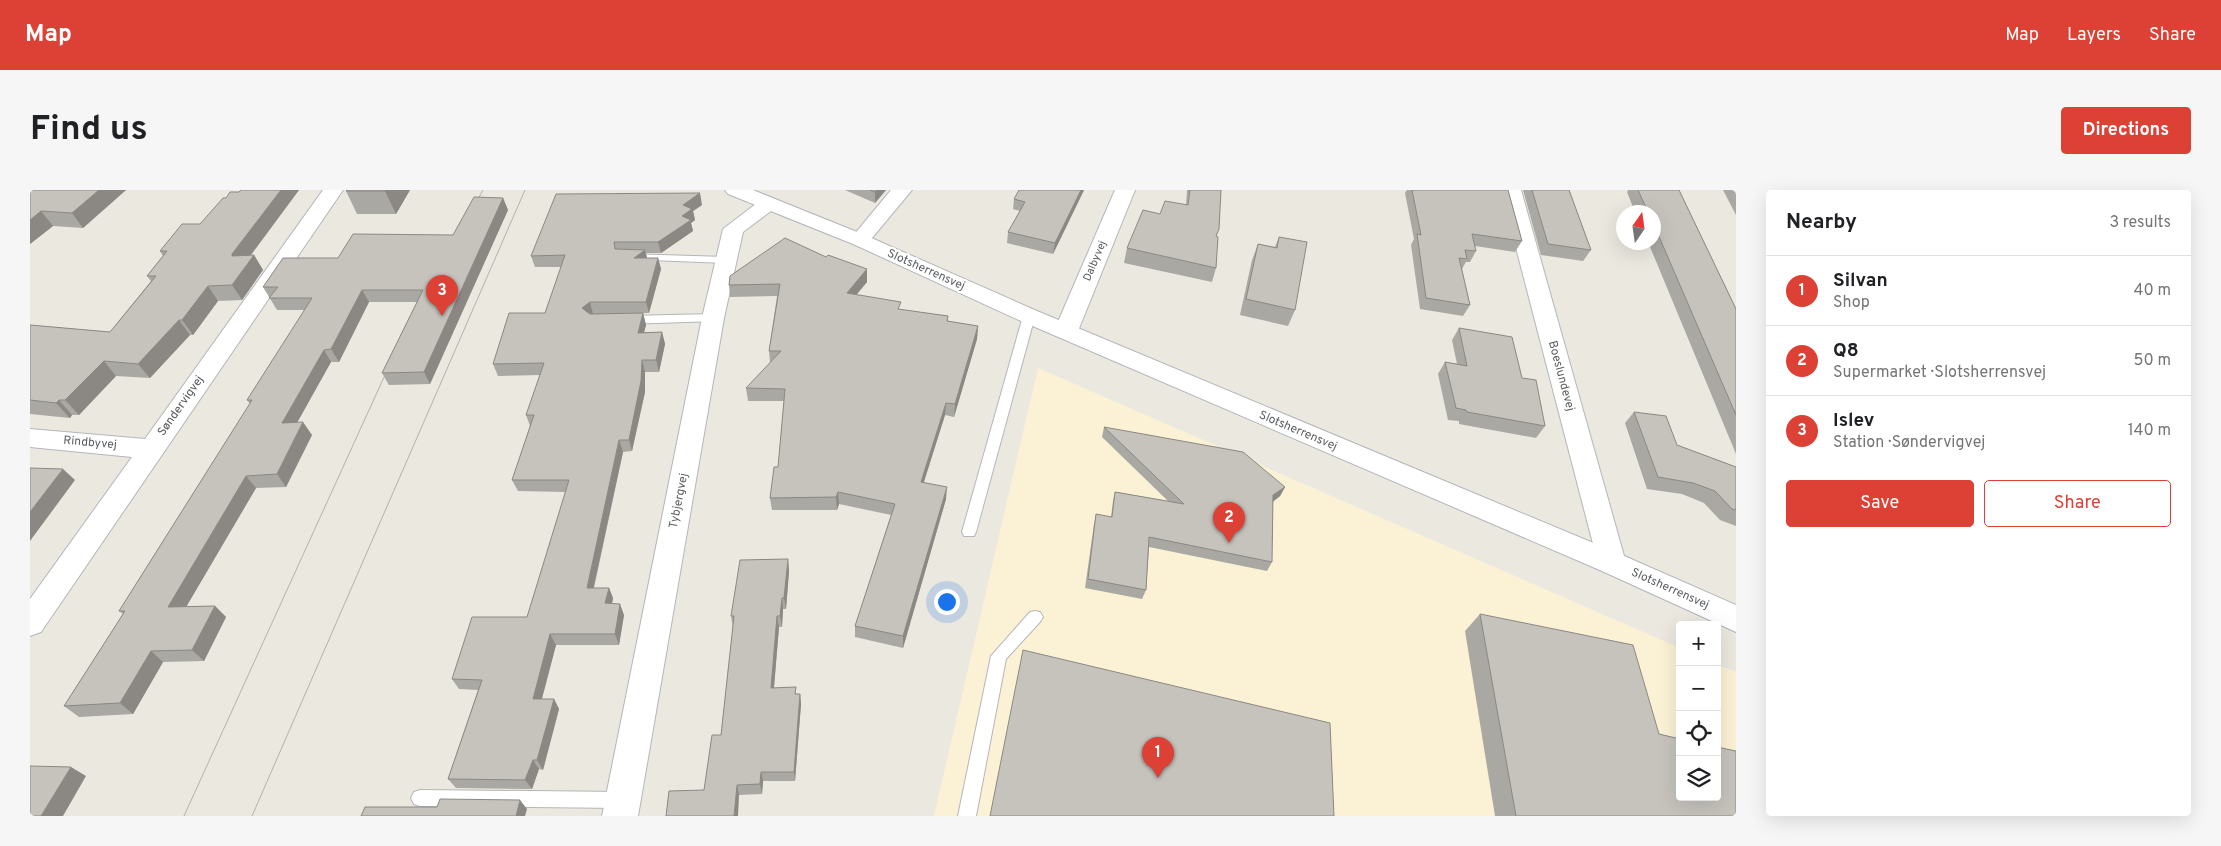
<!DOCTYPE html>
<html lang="en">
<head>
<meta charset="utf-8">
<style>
	body { margin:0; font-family:Overpass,sans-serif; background:#f6f6f6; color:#202124 }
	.controls { position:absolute; right:15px; bottom:15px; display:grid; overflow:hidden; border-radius:5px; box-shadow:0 5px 20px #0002 }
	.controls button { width:45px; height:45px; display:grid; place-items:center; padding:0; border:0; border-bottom:1px solid #e0e0e0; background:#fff; color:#202124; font:25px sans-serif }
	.compass { position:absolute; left:1586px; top:15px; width:45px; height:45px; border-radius:50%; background:#fff; box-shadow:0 5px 20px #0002; rotate:13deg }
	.you { position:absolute; left:916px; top:411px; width:18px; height:18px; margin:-12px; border:4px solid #fff; border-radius:50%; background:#1a73e8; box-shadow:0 0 0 8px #1a73e833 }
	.badge { display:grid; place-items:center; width:32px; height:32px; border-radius:50%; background:#dd4034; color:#fff; font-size:16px; font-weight:700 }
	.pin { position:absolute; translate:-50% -41px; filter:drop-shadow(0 1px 2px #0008) }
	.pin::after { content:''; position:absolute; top:26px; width:18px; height:15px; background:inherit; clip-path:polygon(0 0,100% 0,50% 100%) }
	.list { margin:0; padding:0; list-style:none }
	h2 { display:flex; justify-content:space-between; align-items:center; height:65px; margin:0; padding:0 20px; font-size:21px }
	h2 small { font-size:16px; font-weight:400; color:#757577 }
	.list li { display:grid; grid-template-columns:32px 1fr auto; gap:15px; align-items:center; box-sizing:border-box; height:70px; padding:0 20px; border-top:1px solid #e0e0e0 }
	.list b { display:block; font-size:19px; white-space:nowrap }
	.list p { margin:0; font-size:16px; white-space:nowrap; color:#757577 }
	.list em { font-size:16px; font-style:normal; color:#757577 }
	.actions { display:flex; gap:10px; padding:15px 20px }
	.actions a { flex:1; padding:11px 0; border:1px solid #dd4034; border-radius:5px; text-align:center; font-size:18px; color:#dd4034 }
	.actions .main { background:#dd4034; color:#fff }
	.icon { flex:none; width:28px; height:28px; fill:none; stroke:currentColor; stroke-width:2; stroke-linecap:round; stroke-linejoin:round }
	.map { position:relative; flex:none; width:1706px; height:626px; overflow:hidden; border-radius:5px }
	header { display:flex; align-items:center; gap:30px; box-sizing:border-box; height:70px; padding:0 25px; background:#dd4034; color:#fff }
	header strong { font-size:24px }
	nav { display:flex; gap:28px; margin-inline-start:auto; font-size:18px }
	.intro { display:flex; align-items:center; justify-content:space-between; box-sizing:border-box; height:120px; padding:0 30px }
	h1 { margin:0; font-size:35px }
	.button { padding:12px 22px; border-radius:5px; background:#dd4034; color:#fff; font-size:18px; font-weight:700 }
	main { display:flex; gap:30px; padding:0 30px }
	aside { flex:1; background:#fff; border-radius:5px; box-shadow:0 5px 20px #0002 }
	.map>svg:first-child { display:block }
	.commercial { fill:#fbf2d5 }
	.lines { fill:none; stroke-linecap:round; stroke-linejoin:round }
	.lane-casing { stroke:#b3b6ba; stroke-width:2 }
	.street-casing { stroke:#b3b6ba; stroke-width:2 }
	.secondary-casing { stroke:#b2b5ba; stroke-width:2 }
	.lane { fill:#fff; fill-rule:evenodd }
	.street { fill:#fff; fill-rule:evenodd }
	.secondary { fill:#fff; fill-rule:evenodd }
	.tram { stroke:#b1b2b2; stroke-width:1 }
	.wall { fill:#aaa8a3 }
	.shaded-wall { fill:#8b8884 }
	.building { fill:#c6c3bd; stroke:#8b8884 }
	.labels { text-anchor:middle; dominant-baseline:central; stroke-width:4.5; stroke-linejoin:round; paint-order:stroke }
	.far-street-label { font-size:11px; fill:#595c60; stroke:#fff }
	.street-label { font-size:12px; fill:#595c60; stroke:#fff }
</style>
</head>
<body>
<header>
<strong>Map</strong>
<nav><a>Map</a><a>Layers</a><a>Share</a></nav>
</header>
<div class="intro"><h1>Find us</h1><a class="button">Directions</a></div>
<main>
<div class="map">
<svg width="1706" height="626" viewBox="0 0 1706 626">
	<rect width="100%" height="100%" fill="#ebe8e0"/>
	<!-- commercial -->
	<path class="commercial" d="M 1008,178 L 1650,458 L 1650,607 L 1687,607 L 1687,474 L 1706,482 L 1706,626 L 904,626 Z"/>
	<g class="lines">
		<defs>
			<g id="lane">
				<path d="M 598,64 L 696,67 L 701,70 L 696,73 L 594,69 L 594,65 Z"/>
				<path d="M 999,122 L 1005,126 L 946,342 L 944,346 L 934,346 L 932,342 L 993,126 Z"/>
				<path d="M 683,124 L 689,128 L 687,131 L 596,134 L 590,130 L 596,126 Z"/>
				<path d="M 1005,421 L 1010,422 L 1013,427 L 1010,432 L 976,469 L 946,626 L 928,626 L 961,466 L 1000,422 Z"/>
				<path d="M 390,600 L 592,602 L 598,604 L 601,610 L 598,616 L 592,618 L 390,616 L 384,614 L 381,608 L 384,602 Z"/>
			</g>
			<g id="street">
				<path d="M 293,0 L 313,0 L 11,442 L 0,446 L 0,409 L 102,267 L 0,257 L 0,239 L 115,249 Z"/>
				<path d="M 861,0 L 882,0 L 837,54 L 830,56 L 823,54 L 819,50 L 823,46 Z"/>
				<path d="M 1085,0 L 1105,0 L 1048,141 L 1044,146 L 1036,149 L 1028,146 L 1024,141 Z"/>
				<path d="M 1471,0 L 1491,0 L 1596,373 L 1592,381 L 1582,385 L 1572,381 L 1568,373 Z"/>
				<path d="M 738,8 L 745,10 L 748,14 L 745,18 L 713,42 L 694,128 L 608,626 L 572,626 L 672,128 L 693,39 L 731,10 Z"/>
			</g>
			<path id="secondary" d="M 695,0 L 723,0 L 837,46 L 1007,121 L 1592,365 L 1706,415 L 1706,442 L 1572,381 L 991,131 L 823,54 L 698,4 Z"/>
		</defs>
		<!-- lane casing -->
		<use href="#lane" class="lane-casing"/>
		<!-- street casing -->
		<use href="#street" class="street-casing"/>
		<!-- secondary casing -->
		<use href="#secondary" class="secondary-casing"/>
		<!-- lane -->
		<use href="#lane" class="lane"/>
		<!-- street -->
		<use href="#street" class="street"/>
		<!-- secondary -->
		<use href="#secondary" class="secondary"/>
		<!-- tram -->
		<g class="tram">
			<path d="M 442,20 L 453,0"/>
			<path d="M 154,626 L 360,174"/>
			<path d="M 222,626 L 495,0"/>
		</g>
	</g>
	<!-- wall -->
	<g class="wall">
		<path d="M 0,0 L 96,0 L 53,38 L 23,36 L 0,54 Z"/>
		<path d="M 211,0 L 269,0 L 221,65 L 224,65 L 233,80 L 212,110 L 188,111 L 163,145 L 160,145 L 120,188 L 86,186 L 49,225 L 42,225 L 40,228 L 0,224 L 0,135 L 80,142 L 121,91 L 117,86 L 133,66 L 130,61 L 170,34 L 196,8 L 209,2 Z"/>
		<path d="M 380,0 L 366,24 L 327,24 L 316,1 Z"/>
		<path d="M 815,0 L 856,0 L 845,13 Z"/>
		<path d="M 1054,0 L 1023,64 L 977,53 L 978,42 L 990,21 L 983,19 L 984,9 Z"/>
		<path d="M 1157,0 L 1191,0 L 1186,47 L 1186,78 L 1182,92 L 1094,73 L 1097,58 L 1130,24 L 1156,15 Z"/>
		<path d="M 1377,0 L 1478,0 L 1492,51 L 1485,62 L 1445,56 L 1446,61 L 1440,72 L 1436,72 L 1432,79 L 1440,115 L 1433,126 L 1390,119 L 1381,55 L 1384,49 L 1375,3 Z"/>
		<path d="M 1493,0 L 1539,0 L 1561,60 L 1553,71 L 1511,65 Z"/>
		<path d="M 1598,0 L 1649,0 L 1706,119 L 1706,264 L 1618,52 L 1624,52 L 1624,22 L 1605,22 L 1597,2 Z"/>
		<path d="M 1693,0 L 1706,0 L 1706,25 Z"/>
		<path d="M 473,8 L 478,20 L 400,194 L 359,195 L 352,183 L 387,112 L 339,112 L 309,172 L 301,172 L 267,233 L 282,245 L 256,297 L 226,298 L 156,417 L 185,416 L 196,427 L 174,471 L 133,472 L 103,524 L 49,527 L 34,516 L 93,424 L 89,421 L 220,214 L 217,210 L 275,120 L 247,120 L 233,97 L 308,68 L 423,45 Z"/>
		<path d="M 672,15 L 663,21 L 665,30 L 661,33 L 663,41 L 631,63 L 616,63 L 617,68 L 628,68 L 631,79 L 619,123 L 613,123 L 616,135 L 614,142 L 632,142 L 635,154 L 629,182 L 615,182 L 615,202 L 602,261 L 593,262 L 564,398 L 579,398 L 583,408 L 582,413 L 594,425 L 589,455 L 526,455 L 512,509 L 524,509 L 529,519 L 513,580 L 509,579 L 502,599 L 426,598 L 418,589 L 448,500 L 429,499 L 422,489 L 497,427 L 536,302 L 488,301 L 482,290 L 500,236 L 496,225 L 510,185 L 468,186 L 463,174 L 515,123 L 531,77 L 505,77 L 501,66 Z"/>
		<path d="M 1249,47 L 1265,120 L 1258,136 L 1210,125 L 1222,70 L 1228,54 L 1245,57 Z"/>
		<path d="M 796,67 L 837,79 L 837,92 L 826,105 L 871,120 L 918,126 L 918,131 L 948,136 L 947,149 L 924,227 L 915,225 L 894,292 L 916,309 L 873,458 L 825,447 L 825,436 L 861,325 L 809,314 L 807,320 L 742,320 L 740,308 L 748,277 L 754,211 L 718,211 L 716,198 L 740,173 L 739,161 L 747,106 L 700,107 L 699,95 Z"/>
		<path d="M 1429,138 L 1492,188 L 1515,236 L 1506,248 L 1429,234 L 1429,231 L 1418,230 L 1408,184 L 1415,172 L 1427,174 L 1422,150 Z"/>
		<path d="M 1604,222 L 1647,255 L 1706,277 L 1706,336 L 1690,330 L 1674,313 L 1652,304 L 1617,299 L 1595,233 Z"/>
		<path d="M 1074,237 L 1255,297 L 1250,306 L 1243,312 L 1242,372 L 1237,381 L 1119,357 L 1116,400 L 1112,409 L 1055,398 L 1064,334 L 1066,324 L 1081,327 L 1083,311 L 1085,302 L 1138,311 L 1072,247 Z"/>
		<path d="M 758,369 L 759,381 L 756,419 L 753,419 L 752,437 L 749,437 L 744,498 L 767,504 L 770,504 L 771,514 L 765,591 L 733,591 L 732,604 L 709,605 L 674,600 L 691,545 L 703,437 L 701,426 Z"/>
		<path d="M 1450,424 L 1629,544 L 1706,626 L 1465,626 L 1435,441 Z"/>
	</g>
	<!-- shaded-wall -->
	<g class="shaded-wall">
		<path d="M 69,0 L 96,0 L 53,38 L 42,23 Z"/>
		<path d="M 251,0 L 269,0 L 211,78 L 202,66 L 202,64 Z"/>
		<path d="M 356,0 L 380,0 L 366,24 L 355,1 Z"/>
		<path d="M 847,0 L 856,0 L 845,13 L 845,2 Z"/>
		<path d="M 1051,0 L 1054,0 L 1023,64 L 1025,53 Z"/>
		<path d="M 670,3 L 672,15 L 663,21 L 665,30 L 661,33 L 663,41 L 631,63 L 628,52 L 652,26 L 653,15 Z"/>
		<path d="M 473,8 L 478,20 L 400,194 L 394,182 Z"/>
		<path d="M 11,21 L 23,36 L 0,54 L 0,30 Z"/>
		<path d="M 615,60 L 618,72 L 604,68 Z"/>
		<path d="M 224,65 L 233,80 L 212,110 L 202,95 Z"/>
		<path d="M 628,68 L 631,79 L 619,123 L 616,112 Z"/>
		<path d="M 837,79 L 837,92 L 817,116 L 817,103 Z"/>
		<path d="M 178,96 L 188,111 L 163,145 L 152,130 Z"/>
		<path d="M 332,100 L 339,112 L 309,172 L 301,159 Z"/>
		<path d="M 560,112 L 563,124 L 555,129 L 552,118 Z"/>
		<path d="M 613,123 L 616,135 L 611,154 L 608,143 Z"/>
		<path d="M 149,130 L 160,145 L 120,188 L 108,174 Z"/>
		<path d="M 948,136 L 947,149 L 924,227 L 925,214 Z"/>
		<path d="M 632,142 L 635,154 L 629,182 L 626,170 Z"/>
		<path d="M 294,160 L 301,172 L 260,245 L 252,233 Z"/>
		<path d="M 612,170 L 615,182 L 615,202 L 602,261 L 599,250 Z"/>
		<path d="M 74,171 L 86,186 L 49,225 L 35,210 Z"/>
		<path d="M 29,210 L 42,225 L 40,228 L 26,213 Z"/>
		<path d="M 916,213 L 915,225 L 890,304 L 891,292 Z"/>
		<path d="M 273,232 L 282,245 L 256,297 L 247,284 Z"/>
		<path d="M 589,250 L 593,262 L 561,409 L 557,398 Z"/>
		<path d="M 33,279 L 45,290 L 0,351 L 0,322 Z"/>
		<path d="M 216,286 L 226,298 L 149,429 L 138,417 Z"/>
		<path d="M 917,297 L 916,309 L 873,458 L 873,446 Z"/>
		<path d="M 1255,297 L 1250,306 L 1238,315 L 1243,305 Z"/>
		<path d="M 808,302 L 809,314 L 807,320 L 806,307 Z"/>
		<path d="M 758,369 L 759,381 L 756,419 L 754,408 Z"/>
		<path d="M 579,398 L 583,408 L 580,424 L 575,413 Z"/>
		<path d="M 752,408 L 753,419 L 752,437 L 750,426 Z"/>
		<path d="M 590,414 L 594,425 L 589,455 L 585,444 Z"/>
		<path d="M 185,416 L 196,427 L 174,471 L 162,460 Z"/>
		<path d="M 747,426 L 749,437 L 743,508 L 741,498 Z"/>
		<path d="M 520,444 L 526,455 L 509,519 L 503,509 Z"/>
		<path d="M 121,461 L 133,472 L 103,524 L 90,513 Z"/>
		<path d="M 770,504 L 771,514 L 765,591 L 764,582 Z"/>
		<path d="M 524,509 L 529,519 L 513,580 L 507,570 Z"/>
		<path d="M 503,570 L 509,579 L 502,599 L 495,590 Z"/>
		<path d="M 41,577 L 56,586 L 33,626 L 11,626 Z"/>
		<path d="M 731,582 L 733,591 L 732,604 L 730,594 Z"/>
		<path d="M 707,595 L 709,605 L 708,626 L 704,626 Z"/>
		<path d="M 490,610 L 497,619 L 495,626 L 486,626 Z"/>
	</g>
	<!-- building -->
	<g class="building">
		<path d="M 0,0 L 69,0 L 42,23 L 11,21 L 0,30 Z"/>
		<path d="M 211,0 L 251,0 L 202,64 L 202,66 L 224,65 L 202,95 L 178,96 L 152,130 L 149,130 L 108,174 L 74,171 L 35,210 L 29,210 L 26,213 L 0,210 L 0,135 L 80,142 L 126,86 L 117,86 L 137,61 L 130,61 L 152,34 L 170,34 L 193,8 L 196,8 L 200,2 L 209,2 Z"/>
		<path d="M 317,0 L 356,0 L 355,1 L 316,1 Z"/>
		<path d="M 840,0 L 847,0 L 845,2 Z"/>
		<path d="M 989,0 L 1051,0 L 1025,53 L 978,42 L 995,12 L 984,9 Z"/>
		<path d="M 1160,0 L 1191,0 L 1189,39 L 1186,46 L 1188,47 L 1186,78 L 1097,58 L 1113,20 L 1130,24 L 1135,11 L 1158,15 Z"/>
		<path d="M 1382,0 L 1478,0 L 1492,51 L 1442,44 L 1446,61 L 1435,60 L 1437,69 L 1429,68 L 1440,115 L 1396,108 L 1387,44 L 1391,45 Z"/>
		<path d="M 1502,0 L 1539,0 L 1561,60 L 1518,54 Z"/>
		<path d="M 1608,0 L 1649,0 L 1706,119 L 1706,225 L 1624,35 L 1624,22 L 1618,22 Z"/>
		<path d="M 670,3 L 653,15 L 662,19 L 652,26 L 661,30 L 628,52 L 584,52 L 585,59 L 615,60 L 604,68 L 628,68 L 616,112 L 560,112 L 552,118 L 560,124 L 613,123 L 608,143 L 632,142 L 626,170 L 612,170 L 611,191 L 599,250 L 589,250 L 557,398 L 579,398 L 575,413 L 590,414 L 585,444 L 520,444 L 503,509 L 524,509 L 507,570 L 503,570 L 495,590 L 418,589 L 452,490 L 422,489 L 442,427 L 497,427 L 539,290 L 482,290 L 504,225 L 496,225 L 514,173 L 463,174 L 479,123 L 515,123 L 535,65 L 501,66 L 526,4 Z"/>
		<path d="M 444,7 L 473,8 L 394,182 L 352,183 L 393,100 L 332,100 L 301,159 L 294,160 L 252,233 L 273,232 L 247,284 L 216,286 L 138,417 L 185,416 L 162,460 L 121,461 L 90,513 L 34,516 L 95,421 L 89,421 L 222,210 L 217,210 L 282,108 L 239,108 L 248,97 L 233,97 L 253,68 L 308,68 L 323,44 L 423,45 Z"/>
		<path d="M 1249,47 L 1277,52 L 1265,120 L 1216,109 L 1228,54 L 1247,58 Z"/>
		<path d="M 755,48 L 796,67 L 798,65 L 837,79 L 817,103 L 871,112 L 868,119 L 918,126 L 917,131 L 948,136 L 925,214 L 916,213 L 891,292 L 917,297 L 873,446 L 825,436 L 865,314 L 808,302 L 806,307 L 740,308 L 744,277 L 748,277 L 755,199 L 716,198 L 751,161 L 739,161 L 750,94 L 699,95 L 700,86 Z"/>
		<path d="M 1429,138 L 1482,147 L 1492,188 L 1506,190 L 1515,236 L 1437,222 L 1436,220 L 1426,218 L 1415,172 L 1437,176 Z"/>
		<path d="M 1604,222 L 1636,226 L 1647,255 L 1706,277 L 1706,320 L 1702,319 L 1685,301 L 1663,293 L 1628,287 Z"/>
		<path d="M 1074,237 L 1213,262 L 1255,297 L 1243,305 L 1242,372 L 1119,347 L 1116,400 L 1058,389 L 1066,324 L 1082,327 L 1085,302 L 1154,314 Z"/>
		<path d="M 0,278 L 33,279 L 0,322 Z"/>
		<path d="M 758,369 L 754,408 L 752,408 L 750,426 L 747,426 L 741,498 L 766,497 L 765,504 L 770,504 L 764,582 L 731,582 L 730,594 L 707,595 L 704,626 L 636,626 L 639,601 L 674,600 L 682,545 L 691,545 L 704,426 L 701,426 L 710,370 Z"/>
		<path d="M 1450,424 L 1603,455 L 1629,544 L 1650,549 L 1650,607 L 1687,607 L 1687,557 L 1706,561 L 1706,626 L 1486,626 Z"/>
		<path d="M 993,460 L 1300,533 L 1304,626 L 960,626 Z"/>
		<path d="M 0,576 L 41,577 L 11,626 L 0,626 Z"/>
		<path d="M 410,609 L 490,610 L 486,626 L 331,626 L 335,617 L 407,617 Z"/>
	</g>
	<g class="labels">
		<!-- far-street labels -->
		<g class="far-street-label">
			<text transform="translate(1065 71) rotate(-67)">Dalbyvej</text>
		</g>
		<!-- street labels -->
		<g class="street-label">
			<text transform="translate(896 80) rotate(24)">Slotsherrensvej</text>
			<text transform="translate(1531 186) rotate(75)">Boeslundevej</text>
			<text transform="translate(151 216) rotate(-55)">Søndervigvej</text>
			<text transform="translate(1268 241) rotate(23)">Slotsherrensvej</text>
			<text transform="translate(60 253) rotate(5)">Rindbyvej</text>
			<text transform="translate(649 311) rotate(-79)">Tybjergvej</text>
			<text transform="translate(1640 399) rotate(24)">Slotsherrensvej</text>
		</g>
	</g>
</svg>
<div class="controls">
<button>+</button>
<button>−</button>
<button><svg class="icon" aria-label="locate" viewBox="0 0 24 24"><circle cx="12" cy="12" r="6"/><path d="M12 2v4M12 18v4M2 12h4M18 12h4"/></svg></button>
<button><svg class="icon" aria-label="layers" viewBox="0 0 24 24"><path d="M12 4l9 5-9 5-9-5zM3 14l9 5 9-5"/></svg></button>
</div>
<svg class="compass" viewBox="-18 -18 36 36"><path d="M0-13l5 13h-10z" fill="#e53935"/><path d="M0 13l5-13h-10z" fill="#757577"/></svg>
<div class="you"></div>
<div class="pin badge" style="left:1128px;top:588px">1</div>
<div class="pin badge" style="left:1199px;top:353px">2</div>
<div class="pin badge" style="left:412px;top:126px">3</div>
</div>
<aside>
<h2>Nearby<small>3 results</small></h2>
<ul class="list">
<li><span class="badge">1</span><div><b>Silvan</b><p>Shop</p></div><em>40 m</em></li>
<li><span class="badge">2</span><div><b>Q8</b><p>Supermarket · Slotsherrensvej</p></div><em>50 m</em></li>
<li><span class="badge">3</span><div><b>Islev</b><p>Station · Søndervigvej</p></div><em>140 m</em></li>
</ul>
<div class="actions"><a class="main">Save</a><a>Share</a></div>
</aside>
</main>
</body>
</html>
